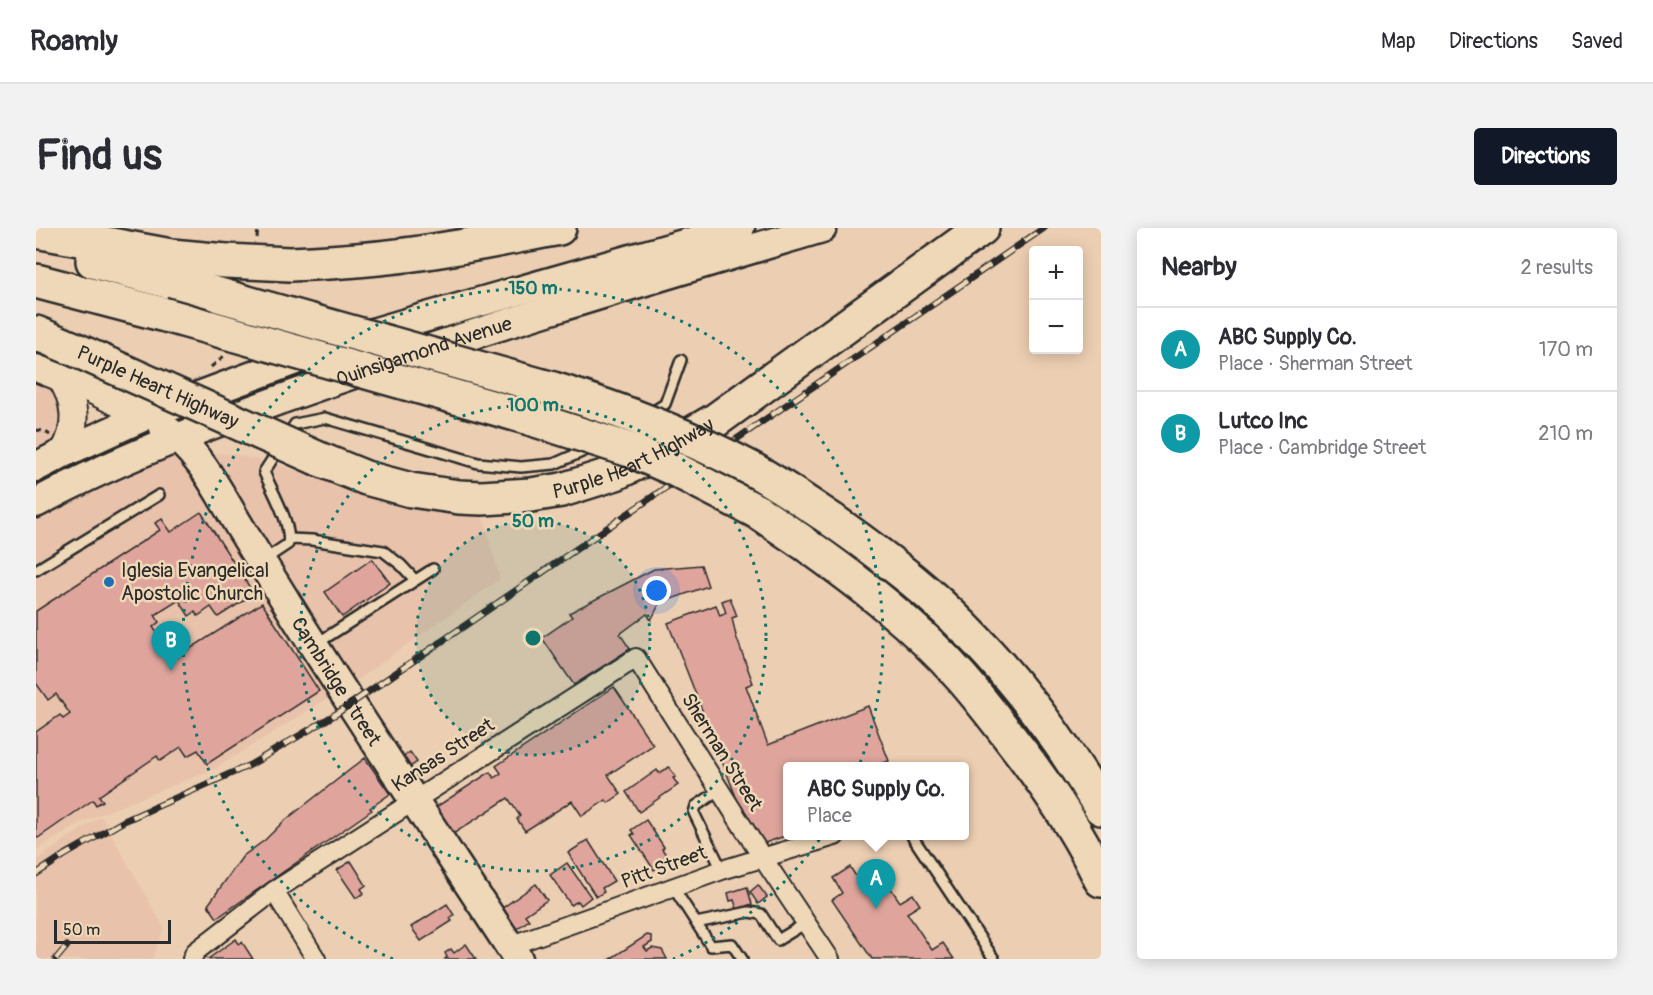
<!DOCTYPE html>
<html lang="en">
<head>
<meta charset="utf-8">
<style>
	body { margin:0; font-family:Pangolin,sans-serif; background:#f2f2f3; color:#2b2b33 }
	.controls { position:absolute; right:18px; top:18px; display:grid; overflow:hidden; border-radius:6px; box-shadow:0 3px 15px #0003 }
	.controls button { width:54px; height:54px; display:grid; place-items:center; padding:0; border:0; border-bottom:2px solid #e1e1e2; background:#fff; color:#2b2b33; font:30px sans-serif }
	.scale { position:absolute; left:18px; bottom:15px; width:117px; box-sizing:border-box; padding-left:6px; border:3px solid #2b2b2b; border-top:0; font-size:16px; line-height:21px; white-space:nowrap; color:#2b2b2b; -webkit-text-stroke:4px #efd8b7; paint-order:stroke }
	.you { position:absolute; left:621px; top:363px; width:21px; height:21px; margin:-15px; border:4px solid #fff; border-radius:50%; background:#1a73e8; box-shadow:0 0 0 9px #1a73e833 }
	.badge { display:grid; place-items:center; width:39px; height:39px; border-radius:50%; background:#111827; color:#fff; font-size:20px; font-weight:700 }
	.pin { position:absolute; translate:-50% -50px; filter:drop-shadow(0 2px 3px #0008) }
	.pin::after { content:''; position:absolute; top:32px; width:21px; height:18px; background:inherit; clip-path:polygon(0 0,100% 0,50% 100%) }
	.popup { position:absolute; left:747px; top:534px; width:186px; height:78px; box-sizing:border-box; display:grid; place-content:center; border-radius:6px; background:#fff; filter:drop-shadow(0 2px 4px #0005); font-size:20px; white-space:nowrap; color:#7c7c81 }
	.popup b { font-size:22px; color:#2b2b33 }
	.popup::after { content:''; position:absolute; left:50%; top:100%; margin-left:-12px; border:12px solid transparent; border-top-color:#fff }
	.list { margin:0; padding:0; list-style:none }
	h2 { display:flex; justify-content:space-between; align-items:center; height:78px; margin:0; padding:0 24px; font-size:26px }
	h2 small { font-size:20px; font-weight:400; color:#7c7c81 }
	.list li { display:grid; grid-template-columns:39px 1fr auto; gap:18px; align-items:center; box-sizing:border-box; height:84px; padding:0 24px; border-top:2px solid #e1e1e2 }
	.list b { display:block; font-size:22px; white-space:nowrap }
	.list p { margin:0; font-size:20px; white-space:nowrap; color:#7c7c81 }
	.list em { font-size:20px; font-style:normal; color:#7c7c81 }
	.map { position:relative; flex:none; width:1065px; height:731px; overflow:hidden; border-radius:6px }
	header { display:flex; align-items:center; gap:36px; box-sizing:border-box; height:84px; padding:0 30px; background:#fff; border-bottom:2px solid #e1e1e2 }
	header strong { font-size:28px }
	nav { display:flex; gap:33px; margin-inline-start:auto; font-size:21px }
	.intro { display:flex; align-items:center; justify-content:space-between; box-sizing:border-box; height:144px; padding:0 36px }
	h1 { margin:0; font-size:42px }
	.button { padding:15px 27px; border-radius:6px; background:#111827; color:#fff; font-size:21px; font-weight:700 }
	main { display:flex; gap:36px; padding:0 36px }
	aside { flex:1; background:#fff; border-radius:6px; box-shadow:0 3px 15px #0003 }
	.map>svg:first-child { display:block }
	.built { fill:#e8c2ab }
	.building { fill:#dfa59c; stroke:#2b2b2b; stroke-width:1.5 }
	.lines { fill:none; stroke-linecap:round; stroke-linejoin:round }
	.service-casing { stroke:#2b2b2b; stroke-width:14 }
	.minor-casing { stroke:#2b2b2b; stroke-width:22 }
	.secondary-casing { stroke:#2b2b2b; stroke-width:30 }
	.primary-casing { stroke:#2b2b2b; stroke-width:33 }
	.motorway-casing { stroke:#2b2b2b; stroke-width:38 }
	.path { stroke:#2b2b2b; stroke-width:3; stroke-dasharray:6 4.5; stroke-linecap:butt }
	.service { stroke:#efd8b7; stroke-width:9 }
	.minor { stroke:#efd8b7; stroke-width:18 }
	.secondary { stroke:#efd8b7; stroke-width:26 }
	.primary { stroke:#efd8b7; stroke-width:28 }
	.motorway { stroke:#efd8b7; stroke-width:33 }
	.rail-casing { stroke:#2b2b2b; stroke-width:7 }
	.rail { stroke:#efd8b7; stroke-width:4.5; stroke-dasharray:14; stroke-linecap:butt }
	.motorway-bridge-casing { stroke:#2b2b2b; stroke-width:38; stroke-linecap:butt }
	.motorway-bridge { stroke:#efd8b7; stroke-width:33 }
	.ring { fill:none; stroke:#0f766e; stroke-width:3; stroke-dasharray:3 6 }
	.poi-dot { fill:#1f6fb2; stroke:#efd8b7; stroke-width:2 }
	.labels { text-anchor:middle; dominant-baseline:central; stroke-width:5; stroke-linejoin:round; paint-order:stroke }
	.street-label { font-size:20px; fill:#2b2b2b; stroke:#efd8b7 }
	.poi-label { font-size:20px; fill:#2b2b2b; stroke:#efd8b7; text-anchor:start }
	.centre { fill:#0f766e; stroke:#efd8b7; stroke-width:3 }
	.ring-label { font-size:18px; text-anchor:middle; font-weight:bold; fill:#0f766e; stroke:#efd8b7; stroke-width:5; stroke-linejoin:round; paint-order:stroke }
</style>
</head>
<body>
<header>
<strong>Roamly</strong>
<nav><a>Map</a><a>Directions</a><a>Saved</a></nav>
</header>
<div class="intro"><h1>Find us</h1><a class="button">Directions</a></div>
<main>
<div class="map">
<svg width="1065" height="731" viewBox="0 0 1065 731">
	<rect width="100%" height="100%" fill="#ecceb2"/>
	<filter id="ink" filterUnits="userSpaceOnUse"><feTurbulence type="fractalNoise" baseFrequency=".0167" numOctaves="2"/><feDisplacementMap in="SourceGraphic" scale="12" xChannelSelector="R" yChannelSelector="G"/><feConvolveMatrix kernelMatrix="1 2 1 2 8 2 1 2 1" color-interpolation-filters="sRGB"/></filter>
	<g filter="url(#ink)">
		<!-- built -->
		<g class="built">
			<path d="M 0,149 L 21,155 L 34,196 L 27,218 L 0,233 Z"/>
			<path d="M 127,225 L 197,226 L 447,289 L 464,351 L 318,454 L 178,541 L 48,593 L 0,622 L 0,294 Z"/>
			<path d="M 65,588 L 128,700 L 116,731 L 0,731 L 0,632 Z"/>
		</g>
		<!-- building -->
		<g class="building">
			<path d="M 165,284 L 218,366 L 182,389 L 175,379 L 162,388 L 159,384 L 153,388 L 143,372 L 119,387 L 123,394 L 117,399 L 138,431 L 226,375 L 283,463 L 171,536 L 162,522 L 151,528 L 145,519 L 124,533 L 121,528 L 63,568 L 67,573 L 60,577 L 57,572 L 2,610 L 0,607 L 0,504 L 24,487 L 27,491 L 34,486 L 20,466 L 12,472 L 0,455 L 0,383 L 124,302 L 119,295 L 126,291 L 135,304 Z"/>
			<path d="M 336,331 L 354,355 L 306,389 L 289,364 Z"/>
			<path d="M 665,337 L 672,358 L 624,375 L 615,392 L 611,386 L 584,406 L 594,421 L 538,457 L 506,410 L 536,389 L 533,385 L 618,341 Z"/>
			<path d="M 694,370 L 701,388 L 696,390 L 700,408 L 717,455 L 710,458 L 732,517 L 832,478 L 853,533 L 838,538 L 752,538 L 752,607 L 726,616 L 709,592 L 632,395 L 680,377 L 684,388 L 690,385 L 686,373 Z"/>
			<path d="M 578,459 L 617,517 L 572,547 L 585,566 L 572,575 L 570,572 L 546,588 L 536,573 L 489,603 L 481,591 L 484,588 L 472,570 L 414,608 L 397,581 L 454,544 L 458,550 L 465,545 L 460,538 Z"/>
			<path d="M 374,524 L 381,534 L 374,539 L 367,529 Z"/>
			<path d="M 329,530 L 354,566 L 334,580 L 336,582 L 181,690 L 172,677 L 207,628 L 229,612 L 247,594 Z"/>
			<path d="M 633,539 L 640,549 L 637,550 L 642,557 L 603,584 L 590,564 L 621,542 L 623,545 Z"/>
			<path d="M 610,592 L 628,619 L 626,621 L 631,628 L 626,632 L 628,635 L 618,642 L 595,607 L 598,606 L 595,602 Z"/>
			<path d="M 552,612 L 578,653 L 566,660 L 568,664 L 560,669 L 532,625 Z"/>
			<path d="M 315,633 L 330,657 L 325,661 L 328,665 L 320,670 L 301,642 Z"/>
			<path d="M 531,635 L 555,669 L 545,677 L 542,673 L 535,677 L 514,647 Z"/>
			<path d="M 814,639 L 823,653 L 842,641 L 864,674 L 877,666 L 884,677 L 871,685 L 896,722 L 907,715 L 918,731 L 836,731 L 796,672 L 806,665 L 797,650 Z"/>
			<path d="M 500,656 L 511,672 L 489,687 L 493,692 L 479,702 L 465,681 Z"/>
			<path d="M 722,657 L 731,669 L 722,676 L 714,664 Z"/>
			<path d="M 711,659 L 716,676 L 701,681 L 698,672 L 694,673 L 692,665 Z"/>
			<path d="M 411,676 L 418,687 L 414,690 L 416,693 L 385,713 L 375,699 Z"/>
			<path d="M 611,707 L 615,708 L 616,711 L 616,714 L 608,719 L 611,723 L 616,720 L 626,722 L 631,731 L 574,731 Z"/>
			<path d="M 200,711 L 203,716 L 206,714 L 217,731 L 172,731 Z"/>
			<path d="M 430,716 L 440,731 L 409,731 L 411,729 L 409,725 L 415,721 L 418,725 Z"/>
		</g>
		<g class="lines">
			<defs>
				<g id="service">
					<path d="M 613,186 L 629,176 L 645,132"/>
					<path d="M 253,311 L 276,312 L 347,323 L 365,337 L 379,352"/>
					<path d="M 228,332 L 252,316 C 256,296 236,263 228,244 L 259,196 L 289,190 L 442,235 L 485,239 L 518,236 L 557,219"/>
					<path d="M 0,342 L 123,267"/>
					<path d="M 280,416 L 397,341"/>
					<path d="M 684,562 L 660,578 L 658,585 L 686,642"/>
					<path d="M 876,608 L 958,731"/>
					<path d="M 637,659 L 675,718 L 696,716 L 706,731"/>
					<path d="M 660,695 L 713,684 L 725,686 L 742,712 L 770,695"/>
				</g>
				<g id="minor">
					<path d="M 238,663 L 280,731"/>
					<path d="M 473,718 L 686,642 L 799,608"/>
					<path d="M 156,731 L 159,724 L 238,663 L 600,430 L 726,629 L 794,731"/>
				</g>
				<g id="secondary">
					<path d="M 0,140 L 58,163 L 109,188"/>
					<path d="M 24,149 C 40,173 43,199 27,225"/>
				</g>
				<g id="primary">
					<path id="s1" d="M 128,200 C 163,223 181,261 202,296 C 220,326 239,355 257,385 C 330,501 407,616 482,731"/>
					<path d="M 0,239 L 27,225 L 109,188 L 316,111 L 384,91 L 704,0"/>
					<path id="s2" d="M 0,275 C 94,224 197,188 297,153 C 459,97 622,49 786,0"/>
				</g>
				<g id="motorway">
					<path d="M 0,3 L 135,28 L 190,33"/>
					<path d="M 57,33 L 183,67"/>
					<path d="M 254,36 C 306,34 358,30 410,21 C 448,15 486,7 523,0"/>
					<path d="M 0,53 L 126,86"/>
					<path d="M 0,105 L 38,121"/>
					<path id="s3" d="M 283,231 L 330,250 L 375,262 L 423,269 L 446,270 L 495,267 L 526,262 L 580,245 L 632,220 L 680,192 L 946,0"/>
					<path d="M 796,292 C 823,311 850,331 876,352 C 950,413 1017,497 1065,580"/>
					<path d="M 765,313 C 822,353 879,397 925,449 C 947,474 967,501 988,528 C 1017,567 1045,608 1065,652"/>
				</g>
			</defs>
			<!-- service casing -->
			<use href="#service" class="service-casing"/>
			<!-- minor casing -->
			<use href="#minor" class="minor-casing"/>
			<!-- secondary casing -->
			<use href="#secondary" class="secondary-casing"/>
			<!-- primary casing -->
			<use href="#primary" class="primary-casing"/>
			<!-- motorway casing -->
			<use href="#motorway" class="motorway-casing"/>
			<!-- path -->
			<g class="path">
				<path d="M 221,10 L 222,0"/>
				<path d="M 175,139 L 188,128"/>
				<path d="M 0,202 L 8,203 L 14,207"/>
			</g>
			<!-- service -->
			<use href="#service" class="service"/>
			<!-- minor -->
			<use href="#minor" class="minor"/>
			<!-- secondary -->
			<use href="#secondary" class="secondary"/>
			<!-- primary -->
			<use href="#primary" class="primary"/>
			<!-- motorway -->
			<use href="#motorway" class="motorway"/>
			<defs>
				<g id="rail">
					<path d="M 0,646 L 27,628 L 88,593 L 214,537 L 300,486 L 1008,0"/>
					<path d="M 20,731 L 31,718"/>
				</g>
			</defs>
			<!-- rail casing -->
			<use href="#rail" class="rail-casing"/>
			<!-- rail -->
			<use href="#rail" class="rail"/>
			<defs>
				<g id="motorway-bridge">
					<path d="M 190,33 L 254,36"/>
					<path d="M 183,67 L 517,161 C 585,182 651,207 714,240 C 742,255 769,274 796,292"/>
					<path d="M 126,86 L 490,189 L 597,223 L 638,241 L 722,284 L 765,313"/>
					<path id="s4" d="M 38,121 L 283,231"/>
				</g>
			</defs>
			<!-- motorway-bridge casing -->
			<use href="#motorway-bridge" class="motorway-bridge-casing"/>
			<!-- motorway-bridge -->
			<use href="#motorway-bridge" class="motorway-bridge"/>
		</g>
	</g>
	<!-- distance rings -->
	<circle cx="497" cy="410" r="117" fill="#0f766e" fill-opacity=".12"/>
	<g class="ring">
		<circle cx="497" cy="410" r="117"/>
		<circle cx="497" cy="410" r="233"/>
		<path d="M357 731A350 350 0 1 1 637 731"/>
	</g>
	<!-- markers -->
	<circle class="poi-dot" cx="73" cy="354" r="6"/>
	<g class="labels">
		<!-- street labels -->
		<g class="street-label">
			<text stroke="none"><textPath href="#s2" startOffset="417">Quinsigamond Avenue</textPath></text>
			<text stroke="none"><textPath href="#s4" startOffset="92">Purple Heart Highway</textPath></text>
			<text stroke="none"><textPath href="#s3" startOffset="327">Purple Heart Highway</textPath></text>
			<text stroke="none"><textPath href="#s1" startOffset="308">Cambridge Street</textPath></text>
			<text transform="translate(686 524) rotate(58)">Sherman Street</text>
			<text transform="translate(407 527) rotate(-33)">Kansas Street</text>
			<text transform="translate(628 639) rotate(-20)">Pitt Street</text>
		</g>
		<!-- poi labels -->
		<g class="poi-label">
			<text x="85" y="342">Iglesia Evangelical<tspan x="85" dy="23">Apostolic Church</tspan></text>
		</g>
	</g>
	<circle cx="497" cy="410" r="9" class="centre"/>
	<g class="ring-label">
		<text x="497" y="66">150 m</text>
		<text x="497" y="183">100 m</text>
		<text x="497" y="299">50 m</text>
	</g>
</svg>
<div class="controls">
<button>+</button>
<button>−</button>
</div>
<div class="scale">50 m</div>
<div class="you"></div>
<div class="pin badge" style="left:840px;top:681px;background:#0f9aa8">A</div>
<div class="popup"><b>ABC Supply Co.</b>Place</div>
<div class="pin badge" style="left:135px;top:443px;background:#0f9aa8">B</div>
</div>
<aside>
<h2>Nearby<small>2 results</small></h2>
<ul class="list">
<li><span class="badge" style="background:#0f9aa8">A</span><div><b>ABC Supply Co.</b><p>Place · Sherman Street</p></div><em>170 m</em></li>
<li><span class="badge" style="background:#0f9aa8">B</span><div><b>Lutco Inc</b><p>Place · Cambridge Street</p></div><em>210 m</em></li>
</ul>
</aside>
</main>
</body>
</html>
